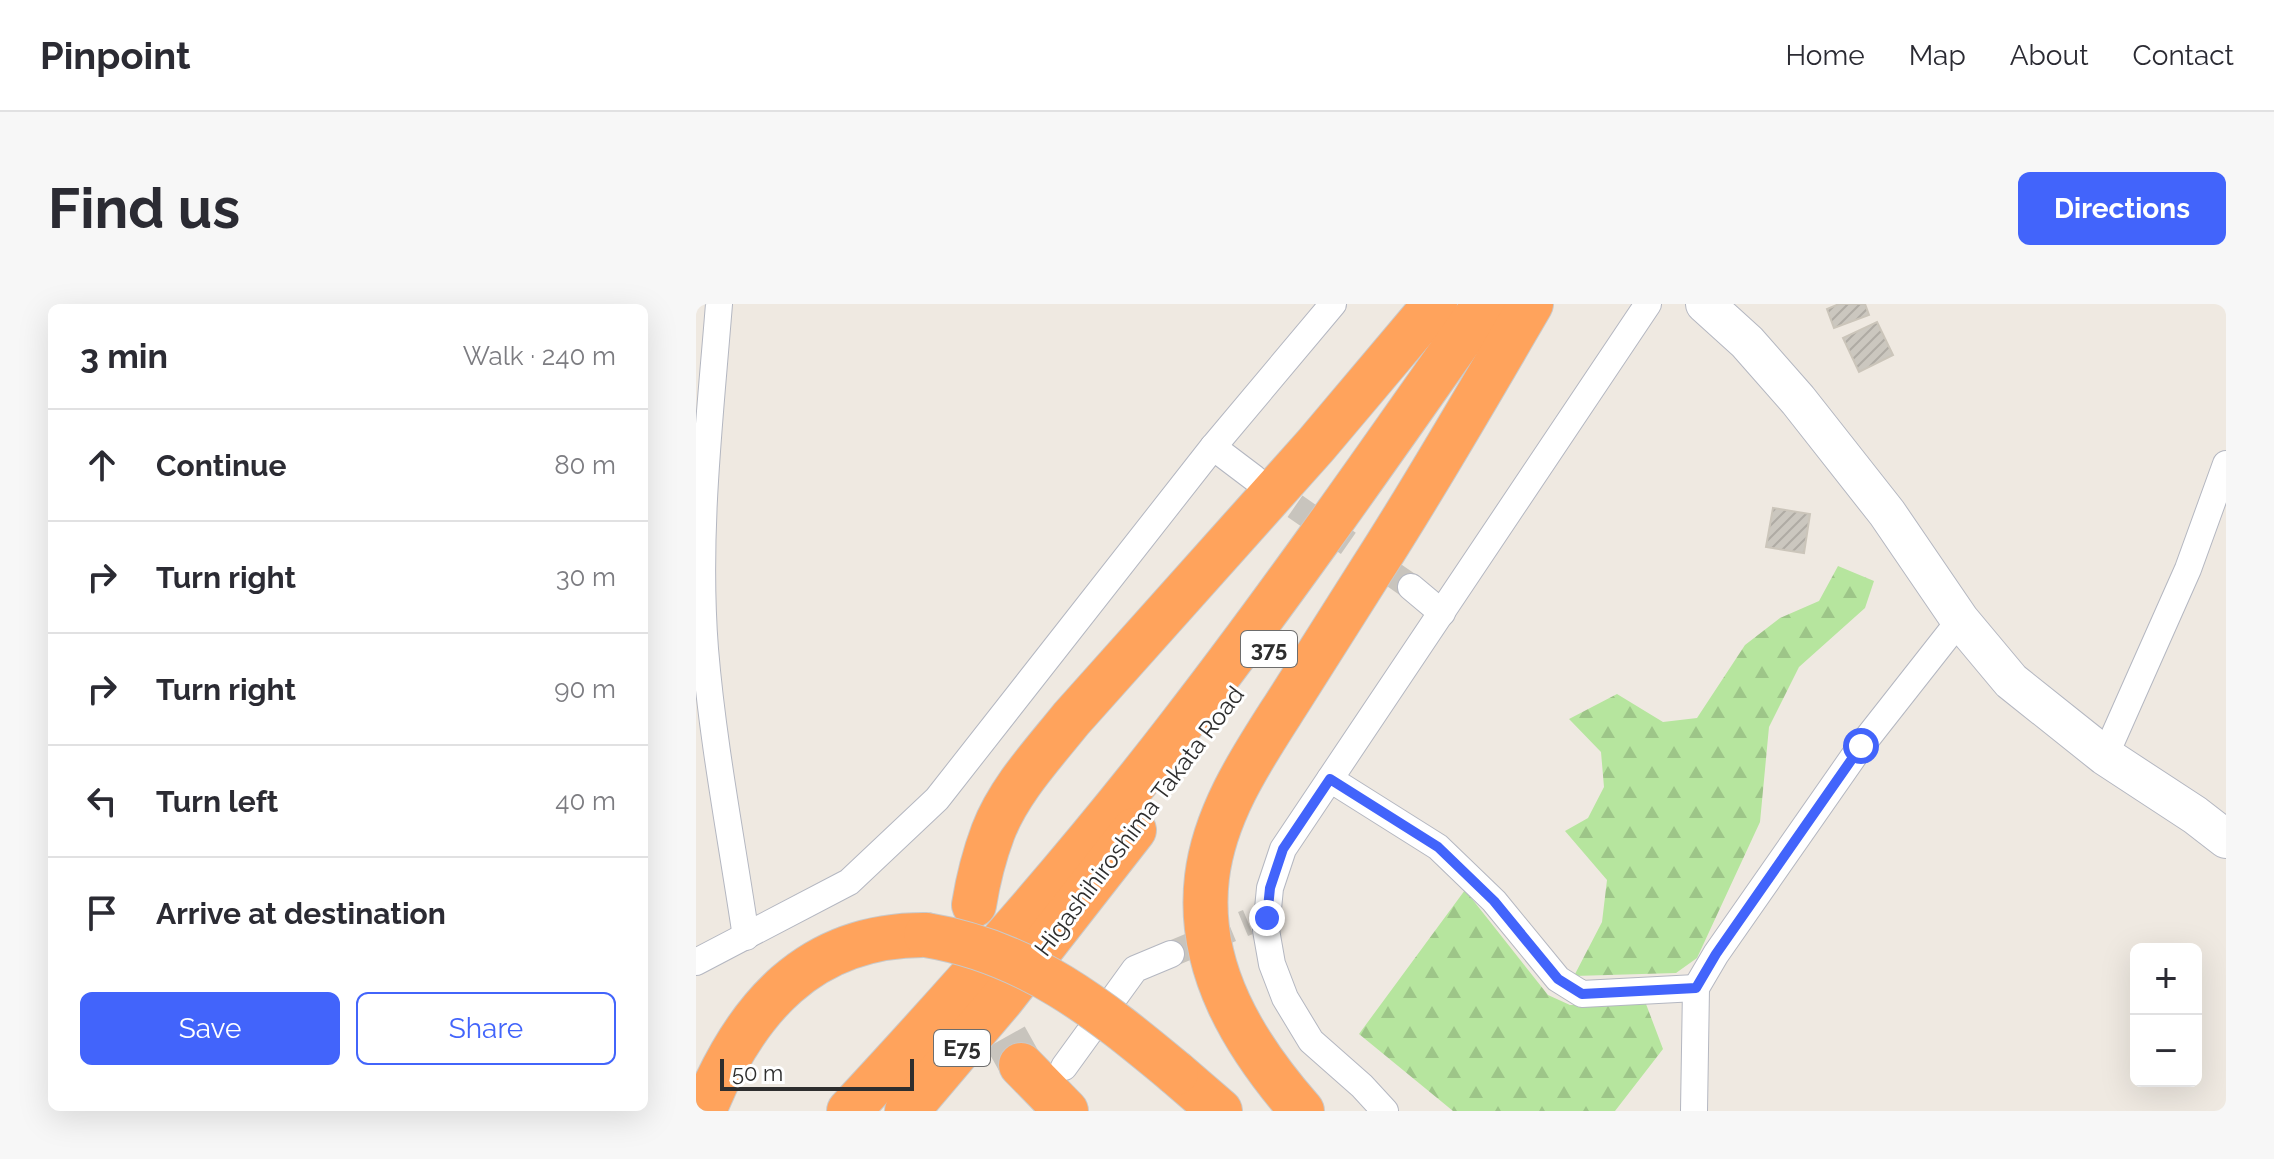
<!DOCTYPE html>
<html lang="en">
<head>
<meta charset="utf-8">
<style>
	body { margin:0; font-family:Raleway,sans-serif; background:#f7f7f7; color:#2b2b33 }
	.controls { position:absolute; right:24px; bottom:24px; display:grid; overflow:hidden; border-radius:12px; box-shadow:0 8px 32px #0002 }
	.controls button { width:72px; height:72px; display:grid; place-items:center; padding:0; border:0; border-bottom:2px solid #e1e1e2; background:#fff; color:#2b2b33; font:40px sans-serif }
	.scale { position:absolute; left:24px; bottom:20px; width:194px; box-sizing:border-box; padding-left:8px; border:4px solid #2e2e2e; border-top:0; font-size:22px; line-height:28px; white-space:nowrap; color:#2e2e2e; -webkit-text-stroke:6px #fff; paint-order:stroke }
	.stop { position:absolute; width:24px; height:24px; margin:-18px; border:6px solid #4264fb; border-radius:50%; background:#fff }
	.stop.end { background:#4264fb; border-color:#fff; box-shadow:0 2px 8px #0008 }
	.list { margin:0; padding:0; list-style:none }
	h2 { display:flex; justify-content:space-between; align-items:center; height:104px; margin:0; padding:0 32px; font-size:34px }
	h2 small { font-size:26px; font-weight:400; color:#7c7c81 }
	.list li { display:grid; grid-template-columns:52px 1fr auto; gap:24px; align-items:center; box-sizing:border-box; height:112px; padding:0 32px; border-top:2px solid #e1e1e2 }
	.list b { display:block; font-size:30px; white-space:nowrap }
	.list em { font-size:26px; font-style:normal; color:#7c7c81 }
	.actions { display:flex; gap:16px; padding:24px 32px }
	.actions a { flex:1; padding:18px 0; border:2px solid #4264fb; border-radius:12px; text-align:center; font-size:28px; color:#4264fb }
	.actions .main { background:#4264fb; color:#fff }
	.icon { flex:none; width:44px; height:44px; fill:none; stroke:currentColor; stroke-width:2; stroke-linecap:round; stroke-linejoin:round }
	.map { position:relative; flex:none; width:1530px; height:807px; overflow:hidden; border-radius:12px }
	header { display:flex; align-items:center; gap:48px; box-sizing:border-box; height:112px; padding:0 40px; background:#fff; border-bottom:2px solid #e1e1e2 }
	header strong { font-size:38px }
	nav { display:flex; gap:44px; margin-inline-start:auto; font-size:28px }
	.intro { display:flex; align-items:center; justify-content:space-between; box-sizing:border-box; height:192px; padding:0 48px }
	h1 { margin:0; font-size:56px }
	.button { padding:20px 36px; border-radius:12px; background:#4264fb; color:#fff; font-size:28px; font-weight:700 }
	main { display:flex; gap:48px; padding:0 48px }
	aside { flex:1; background:#fff; border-radius:12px; box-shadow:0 8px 32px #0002 }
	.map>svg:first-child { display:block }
	.forest { fill:url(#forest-firs) }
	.building { fill:url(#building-hatch); stroke:#cbc5ba; stroke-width:2 }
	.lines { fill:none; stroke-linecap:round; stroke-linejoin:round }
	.street-tunnel { stroke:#c8c4bd; stroke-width:26; stroke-dasharray:26 13; stroke-linecap:butt }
	.highway-tunnel { stroke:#c8c4bd; stroke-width:44; stroke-dasharray:44 22; stroke-linecap:butt }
	.street-casing { stroke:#b4b7c1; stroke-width:28 }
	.secondary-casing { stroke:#b4b7c1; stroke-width:40 }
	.highway-casing { stroke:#c9c9c9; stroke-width:46 }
	.street { stroke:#fff; stroke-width:26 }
	.secondary { stroke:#fff; stroke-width:38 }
	.highway { stroke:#ffa35c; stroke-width:44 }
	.highway-bridge-casing { stroke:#c9c9c9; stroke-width:46; stroke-linecap:butt }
	.highway-bridge { stroke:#ffa35c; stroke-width:44 }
	.route { stroke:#4264fb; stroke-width:10 }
	.labels { text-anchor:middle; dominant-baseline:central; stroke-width:6; stroke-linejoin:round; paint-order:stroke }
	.shield { fill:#fff; stroke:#6d6d6d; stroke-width:2 }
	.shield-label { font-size:22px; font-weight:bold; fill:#2e2e2e }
	.street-label { font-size:24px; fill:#2e2e2e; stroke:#fff }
</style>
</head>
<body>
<header>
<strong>Pinpoint</strong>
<nav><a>Home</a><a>Map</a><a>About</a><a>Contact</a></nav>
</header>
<div class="intro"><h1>Find us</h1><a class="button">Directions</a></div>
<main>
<aside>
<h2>3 min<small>Walk · 240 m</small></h2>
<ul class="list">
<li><svg class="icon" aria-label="ahead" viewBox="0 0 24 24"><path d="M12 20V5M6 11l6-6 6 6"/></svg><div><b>Continue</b></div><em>80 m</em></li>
<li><svg class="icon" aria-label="right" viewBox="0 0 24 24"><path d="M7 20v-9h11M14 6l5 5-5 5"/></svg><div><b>Turn right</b></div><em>30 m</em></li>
<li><svg class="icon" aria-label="right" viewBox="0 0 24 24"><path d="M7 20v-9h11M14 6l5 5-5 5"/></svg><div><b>Turn right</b></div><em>90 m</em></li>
<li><svg class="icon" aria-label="left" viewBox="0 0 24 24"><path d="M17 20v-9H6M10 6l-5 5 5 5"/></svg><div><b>Turn left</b></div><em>40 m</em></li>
<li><svg class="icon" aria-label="arrive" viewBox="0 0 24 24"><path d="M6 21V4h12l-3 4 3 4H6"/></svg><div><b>Arrive at destination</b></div></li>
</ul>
<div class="actions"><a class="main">Save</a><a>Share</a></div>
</aside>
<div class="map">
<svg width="1530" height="807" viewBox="0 0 1530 807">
	<defs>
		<pattern id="forest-firs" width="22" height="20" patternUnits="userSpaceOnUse" patternTransform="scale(2)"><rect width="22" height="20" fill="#b6e59e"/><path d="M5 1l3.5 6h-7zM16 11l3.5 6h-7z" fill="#9dc588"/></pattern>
		<pattern id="building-hatch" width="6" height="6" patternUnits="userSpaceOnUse" patternTransform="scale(2)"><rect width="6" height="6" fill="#cbc7bf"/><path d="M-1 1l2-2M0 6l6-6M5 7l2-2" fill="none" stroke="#afaba4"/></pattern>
	</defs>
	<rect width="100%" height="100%" fill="#efe9e1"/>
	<!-- forest -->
	<g class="forest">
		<path d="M 1142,262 L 1178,277 L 1169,304 L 1103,363 L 1073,423 L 1064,518 L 1001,654 L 980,669 L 878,672 L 906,618 L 911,576 L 869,527 L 892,514 L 908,483 L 905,448 L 873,415 L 921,390 L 967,418 L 1001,414 L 1049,341 L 1084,314 L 1123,297 Z"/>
		<path d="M 769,586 L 852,691 L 874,701 L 950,700 L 967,745 L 919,807 L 757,807 L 663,730 Z"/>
	</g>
	<!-- building -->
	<g class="building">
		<path d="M 1143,0 L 1169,0 L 1173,11 L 1138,24 L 1131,5 Z"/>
		<path d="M 1181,18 L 1197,51 L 1163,68 L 1147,34 Z"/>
		<path d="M 1077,204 L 1114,210 L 1108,249 L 1070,243 Z"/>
	</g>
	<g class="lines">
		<!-- street-tunnel -->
		<g class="street-tunnel">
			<path d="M 567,180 L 715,283"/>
			<path d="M 475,650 L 552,618"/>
		</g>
		<!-- highway-tunnel -->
		<path class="highway-tunnel" d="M 283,673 L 301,718 L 325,761"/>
		<defs>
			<g id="street">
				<path d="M 23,0 C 14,114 0,230 9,345 C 17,441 36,538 50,633"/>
				<path d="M 517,143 L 558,174"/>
				<path d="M 715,283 L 746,309"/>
				<path d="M 1409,452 L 1492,265 L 1530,160"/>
				<path d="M 634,475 L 742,543 L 798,597 L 862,675 L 886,690 L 1000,684"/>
				<path d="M 0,658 L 153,578 L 241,495 L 517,143 L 637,0"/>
				<path d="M 368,763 L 439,665 L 475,650"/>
				<path d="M 689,807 L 666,782 L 615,737 L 589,694 L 576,660 L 570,626 L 574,584 L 587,545 L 952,0"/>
				<path d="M 998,807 L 1000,684 L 1020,650 L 1165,442 L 1264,316"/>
			</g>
			<path id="secondary" d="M 1009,0 L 1051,38 L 1102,96 L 1191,209 L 1264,316 L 1315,377 L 1409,452 L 1499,511 L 1530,535"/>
			<g id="highway">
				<path d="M 278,601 C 282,576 288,552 297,528 C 313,486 347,450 375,415 L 620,141 L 739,0"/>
				<path d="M 325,761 L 370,807"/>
				<path d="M 480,769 L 524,807"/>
				<path d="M 8,807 C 49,705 113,630 230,631"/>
				<path d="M 153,807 C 268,683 381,556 484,422 C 590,285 689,142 789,0"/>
				<path d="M 211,807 L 306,695 L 438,526"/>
				<path d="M 606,807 C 549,742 500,664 511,573 C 519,506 560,448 595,393 C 622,351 649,308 676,265 C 732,178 783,89 835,0"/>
			</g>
		</defs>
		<!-- street casing -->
		<use href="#street" class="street-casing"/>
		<!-- secondary casing -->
		<use href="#secondary" class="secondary-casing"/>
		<!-- highway casing -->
		<use href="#highway" class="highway-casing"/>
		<!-- street -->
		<use href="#street" class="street"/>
		<!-- secondary -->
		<use href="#secondary" class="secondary"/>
		<!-- highway -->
		<use href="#highway" class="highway"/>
		<defs>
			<path id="highway-bridge" d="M 230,631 C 333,648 403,705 480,769"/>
		</defs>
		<!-- highway-bridge casing -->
		<use href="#highway-bridge" class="highway-bridge-casing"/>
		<!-- highway-bridge -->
		<use href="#highway-bridge" class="highway-bridge"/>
	</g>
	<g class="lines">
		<!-- route -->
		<path class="route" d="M 571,614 L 574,584 L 587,545 L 634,475 L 742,543 L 798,597 L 862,675 L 886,690 L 1000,684 L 1020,650 L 1165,442"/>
	</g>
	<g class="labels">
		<!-- shield labels -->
		<g class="shield">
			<rect x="545" y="327" width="56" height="36" rx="6"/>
			<rect x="238" y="726" width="56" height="36" rx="6"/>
		</g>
		<g class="shield-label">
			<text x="573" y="345">375</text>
			<text x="266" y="744">E75</text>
		</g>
		<!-- street labels -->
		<g class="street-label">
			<text transform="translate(443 517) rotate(-53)">Higashihiroshima Takata Road</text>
		</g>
	</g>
</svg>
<div class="controls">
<button>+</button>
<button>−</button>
</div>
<div class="scale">50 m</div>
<div class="stop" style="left:1165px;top:442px"></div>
<div class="stop end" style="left:571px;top:614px"></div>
</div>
</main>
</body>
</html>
